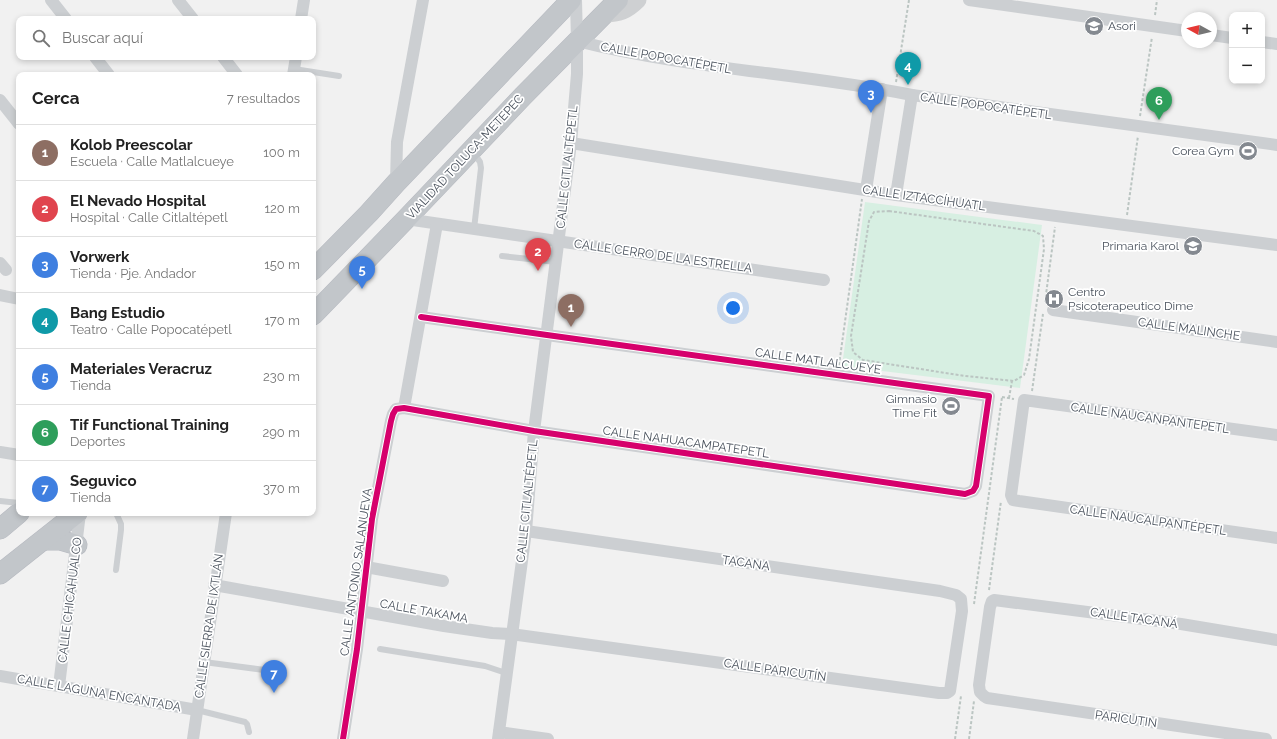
<!DOCTYPE html>
<html lang="es">
<head>
<meta charset="utf-8">
<style>
	body { margin:0; font-family:Raleway,sans-serif; background:#f2f2f2; color:#222 }
	.controls { position:absolute; right:12px; top:12px; display:grid; overflow:hidden; border-radius:8px; box-shadow:0 2px 6px #0003 }
	.controls button { width:36px; height:36px; display:grid; place-items:center; padding:0; border:0; border-bottom:1px solid #e0e0e0; background:#fff; color:#222; font:20px sans-serif }
	.compass { position:absolute; left:1181px; top:12px; width:36px; height:36px; border-radius:50%; background:#fff; box-shadow:0 2px 6px #0003; rotate:278deg }
	.you { position:absolute; left:733px; top:308px; width:14px; height:14px; margin:-10px; border:3px solid #fff; border-radius:50%; background:#1a73e8; box-shadow:0 0 0 6px #1a73e833 }
	.badge { display:grid; place-items:center; width:26px; height:26px; border-radius:50%; background:#ea580c; color:#fff; font-size:13px; font-weight:700 }
	.pin { position:absolute; translate:-50% -33px; filter:drop-shadow(0 1px 2px #0008) }
	.pin::after { content:''; position:absolute; top:21px; width:14px; height:12px; background:inherit; clip-path:polygon(0 0,100% 0,50% 100%) }
	.list { margin:0; padding:0; list-style:none }
	h2 { display:flex; justify-content:space-between; align-items:center; height:52px; margin:0; padding:0 16px; font-size:17px }
	h2 small { font-size:13px; font-weight:400; color:#767676 }
	.list li { display:grid; grid-template-columns:26px 1fr auto; gap:12px; align-items:center; box-sizing:border-box; height:56px; padding:0 16px; border-top:1px solid #e0e0e0 }
	.list b { display:block; font-size:15px; white-space:nowrap }
	.list p { margin:0; font-size:13px; white-space:nowrap; color:#767676 }
	.list em { font-size:13px; font-style:normal; color:#767676 }
	.icon { flex:none; width:22px; height:22px; fill:none; stroke:currentColor; stroke-width:2; stroke-linecap:round; stroke-linejoin:round }
	.map { position:relative; flex:none; width:1277px; height:739px; overflow:hidden }
	.search { position:absolute; background:#fff; box-shadow:0 2px 6px #0003; left:16px; top:16px; width:300px; height:44px; display:flex; align-items:center; gap:10px; box-sizing:border-box; padding:0 14px; border-radius:8px; color:#767676; font-size:15px }
	.panel { position:absolute; background:#fff; box-shadow:0 2px 6px #0003; left:16px; top:72px; width:300px; height:444px; border-radius:8px }
	.map>svg:first-child { display:block }
	.green { fill:#d7efe2 }
	.lines { fill:none; stroke-linecap:round; stroke-linejoin:round }
	.trunk-casing { stroke:#b6b9c0; stroke-width:21 }
	.path { stroke:#bbc5c2; stroke-width:2; stroke-dasharray:3 2; stroke-linecap:butt }
	.service { stroke:#cccfd2; stroke-width:6 }
	.minor { stroke:#cccfd2; stroke-width:12 }
	.secondary { stroke:#ced0d2; stroke-width:17 }
	.trunk { stroke:#c2c6ca; stroke-width:20 }
	.cycleway-casing { stroke:#fff; stroke-width:8 }
	.cycleway { stroke:#d6006c; stroke-width:6 }
	.labels { text-anchor:middle; dominant-baseline:central; stroke-width:3.5; stroke-linejoin:round; paint-order:stroke }
	.poi-label { font-size:12px; fill:#49515c; stroke:#fff; text-anchor:end }
	.street-label { font-size:12px; fill:#49515c; stroke:#fff }
</style>
</head>
<body>
<div class="map">
<svg width="1277" height="739" viewBox="0 0 1277 739">
	<rect width="100%" height="100%" fill="#f1f1f1"/>
	<!-- green -->
	<path class="green" d="M 865,202 L 1042,225 L 1020,388 L 842,366 Z"/>
	<g class="lines">
		<defs>
			<g id="trunk">
				<path d="M 313,270 L 369,213 L 396,183 L 571,0"/>
				<path d="M 313,315 L 406,219 L 523,96 L 618,0"/>
				<path d="M 0,529 L 19,513"/>
				<path d="M 44,540 L 60,540 L 77,545"/>
				<path d="M 0,574 L 77,513"/>
			</g>
		</defs>
		<!-- trunk casing -->
		<use href="#trunk" class="trunk-casing"/>
		<!-- path -->
		<g class="path">
			<path d="M 1155,15 L 1157,0"/>
			<path d="M 896,82 L 909,0"/>
			<path d="M 1140,116 L 1152,37"/>
			<path d="M 889,211 L 1034,231 L 1043,236 L 1044,249 L 1029,359 L 1024,375 L 1014,381 L 965,376 L 863,360 L 853,352 L 851,336 L 869,221 L 874,212 Z"/>
			<path d="M 1127,215 L 1138,136"/>
			<path d="M 1045,302 L 1055,227"/>
			<path d="M 839,365 L 862,199"/>
			<path d="M 1032,391 L 1043,314"/>
			<path d="M 1002,397 L 1014,399"/>
			<path d="M 1009,398 L 1012,381"/>
			<path d="M 989,590 L 1001,501"/>
			<path d="M 974,604 L 1002,397"/>
			<path d="M 955,739 L 961,696"/>
			<path d="M 969,739 L 974,701"/>
		</g>
		<!-- service -->
		<g class="service">
			<path d="M 294,69 L 339,76"/>
			<path d="M 474,153 L 480,162 L 481,168 L 474,229"/>
			<path d="M 502,256 L 556,262"/>
			<path d="M 0,501 L 19,503"/>
			<path d="M 116,513 L 121,524 L 121,530 L 116,570"/>
			<path d="M 380,649 L 485,666 L 506,673"/>
			<path d="M 204,662 L 272,671"/>
			<path d="M 197,710 L 245,722 L 247,724 L 249,732"/>
		</g>
		<!-- minor -->
		<g class="minor">
			<path d="M 51,0 L 66,19"/>
			<path d="M 178,0 L 193,19"/>
			<path d="M 969,0 L 1187,31"/>
			<path d="M 301,19 L 304,0"/>
			<path d="M 1211,35 L 1232,38"/>
			<path d="M 577,41 C 687,69 801,73 912,95 L 1277,145"/>
			<path d="M 1262,42 L 1277,44"/>
			<path d="M 95,57 L 109,75"/>
			<path d="M 223,57 L 237,75"/>
			<path d="M 293,75 L 296,57"/>
			<path d="M 0,100 L 19,124"/>
			<path d="M 571,143 L 896,195 L 1277,245"/>
			<path d="M 396,183 L 397,142 L 423,0"/>
			<path d="M 866,190 L 882,89"/>
			<path d="M 896,195 L 912,95"/>
			<path d="M 406,219 L 824,280"/>
			<path d="M 0,263 L 6,270"/>
			<path d="M 0,295 L 19,299"/>
			<path d="M 1053,310 L 1277,342"/>
			<path d="M 404,408 L 437,224"/>
			<path d="M 1277,435 L 1024,400 L 1011,495 L 1013,500 L 1019,501 L 1277,538"/>
			<path d="M 0,452 L 19,455"/>
			<path d="M 366,567 L 443,581"/>
			<path d="M 214,585 L 444,626 L 492,633 L 511,634 L 939,693 L 947,693 L 950,691 L 962,611 L 961,599 L 956,595 L 940,591 L 526,531"/>
			<path d="M 0,676 L 197,710"/>
			<path d="M 59,686 L 80,513"/>
			<path d="M 499,732 L 548,739"/>
			<path d="M 193,739 L 226,513"/>
			<path d="M 343,739 L 357,649 L 372,519 L 391,421 L 393,414 L 396,409 L 404,408 L 534,431 L 965,494 L 973,491 L 976,486 L 989,396 L 547,335 L 421,317"/>
			<path d="M 498,739 L 526,531 L 534,431 L 571,143 L 577,74 L 577,41 L 576,0"/>
			<path d="M 1266,739 L 987,698 L 984,696 L 980,692 L 979,685 L 990,607 L 992,601 L 994,600 L 1181,624 L 1277,640"/>
		</g>
		<!-- secondary -->
		<path class="secondary" d="M 604,14 C 619,14 627,11 638,0"/>
		<!-- trunk -->
		<use href="#trunk" class="trunk"/>
		<defs>
			<path id="cycleway" d="M 343,739 L 357,649 L 372,519 L 391,421 L 393,414 L 396,409 L 404,408 L 534,431 L 965,494 L 973,491 L 976,486 L 989,396 L 547,335 L 421,317"/>
		</defs>
		<!-- cycleway casing -->
		<use href="#cycleway" class="cycleway-casing"/>
		<!-- cycleway -->
		<use href="#cycleway" class="cycleway"/>
	</g>
	<!-- icons -->
	<defs>
		<symbol id="university-disc" viewBox="-11 -11 22 22"><circle r="9.5" fill="#848990" stroke="#fff"/><path d="M0-5L7-2L0 1L-7-2ZM-4 1L0 2.5L4 1V4Q0 6-4 4Z" fill="#fff"/></symbol>
		<symbol id="stadium-disc" viewBox="-11 -11 22 22"><circle r="9.5" fill="#848990" stroke="#fff"/><path d="M0-5a6.5 5 0 1 0 0 10a6.5 5 0 1 0 0-10ZM-3.5-1.8h7v3.6h-7Z" fill="#fff"/></symbol>
		<symbol id="school-disc" viewBox="-11 -11 22 22"><circle r="9.5" fill="#848990" stroke="#fff"/><path d="M0-5L7-2L0 1L-7-2ZM-4 1L0 2.5L4 1V4Q0 6-4 4Z" fill="#fff"/></symbol>
		<symbol id="hospital-disc" viewBox="-11 -11 22 22"><circle r="9.5" fill="#848990" stroke="#fff"/><path d="M-5-5h3v3.5h4V-5h3V5h-3V1.5h-4V5h-3Z" fill="#fff"/></symbol>
	</defs>
	<g fill-rule="evenodd">
		<use href="#university-disc" x="1083" y="15" width="22" height="22"/>
		<use href="#stadium-disc" x="1237" y="140" width="22" height="22"/>
		<use href="#school-disc" x="1182" y="235" width="22" height="22"/>
		<use href="#hospital-disc" x="1043" y="288" width="22" height="22"/>
		<use href="#stadium-disc" x="940" y="395" width="22" height="22"/>
	</g>
	<g class="labels">
		<!-- poi labels -->
		<g class="poi-label">
			<text x="1108" y="26" text-anchor="start">Asori</text>
			<text x="1234" y="151">Corea Gym</text>
			<text x="1179" y="246">Primaria Karol</text>
			<text x="1068" y="292" text-anchor="start">Centro<tspan x="1068" dy="14">Psicoterapeutico Dime</tspan></text>
			<text x="937" y="399">Gimnasio<tspan x="937" dy="14">Time Fit</tspan></text>
		</g>
		<!-- street labels -->
		<g class="street-label">
			<text transform="translate(666 58) rotate(10)">CALLE POPOCATÉPETL</text>
			<text transform="translate(986 106) rotate(8)">CALLE POPOCATÉPETL</text>
			<text transform="translate(465 157) rotate(-47)">VIALIDAD TOLUCA-METEPEC</text>
			<text transform="translate(567 167) rotate(-84)">CALLE CITLALTÉPETL</text>
			<text transform="translate(924 198) rotate(8)">CALLE IZTACCÍHUATL</text>
			<text transform="translate(663 256) rotate(8)">CALLE CERRO DE LA ESTRELLA</text>
			<text transform="translate(1189 329) rotate(8)">CALLE MALINCHE</text>
			<text transform="translate(818 361) rotate(8)">CALLE MATLALCUEYE</text>
			<text transform="translate(1150 418) rotate(8)">CALLE NAUCANPANTEPETL</text>
			<text transform="translate(686 442) rotate(8)">CALLE NAHUACAMPATEPETL</text>
			<text transform="translate(527 501) rotate(-84)">CALLE CITLALTÉPETL</text>
			<text transform="translate(1148 520) rotate(8)">CALLE NAUCALPANTÉPETL</text>
			<text transform="translate(746 563) rotate(8)">TACANA</text>
			<text transform="translate(356 572) rotate(-82)">CALLE ANTONIO SALANUEVA</text>
			<text transform="translate(70 600) rotate(-83)">CALLE CHICAHUALCO</text>
			<text transform="translate(424 611) rotate(10)">CALLE TAKAMA</text>
			<text transform="translate(1134 618) rotate(8)">CALLE TACANÁ</text>
			<text transform="translate(209 626) rotate(-82)">CALLE SIERRA DE IXTLÁN</text>
			<text transform="translate(775 670) rotate(8)">CALLE PARICUTÍN</text>
			<text transform="translate(99 693) rotate(10)">CALLE LAGUNA ENCANTADA</text>
			<text transform="translate(1126 719) rotate(8)">PARICUTIN</text>
		</g>
	</g>
</svg>
<div class="controls">
<button>+</button>
<button>−</button>
</div>
<svg class="compass" viewBox="-18 -18 36 36"><path d="M0-13l5 13h-10z" fill="#e53935"/><path d="M0 13l5-13h-10z" fill="#767676"/></svg>
<div class="you"></div>
<div class="pin badge" style="left:571px;top:327px;background:#8d6e63">1</div>
<div class="pin badge" style="left:538px;top:271px;background:#e0444e">2</div>
<div class="pin badge" style="left:871px;top:113px;background:#3f7fe0">3</div>
<div class="pin badge" style="left:908px;top:85px;background:#0f9aa8">4</div>
<div class="pin badge" style="left:362px;top:289px;background:#3f7fe0">5</div>
<div class="pin badge" style="left:1159px;top:120px;background:#2e9e5b">6</div>
<div class="pin badge" style="left:274px;top:693px;background:#3f7fe0">7</div>
<div class="search"><svg class="icon" aria-label="search" viewBox="0 0 24 24"><circle cx="10" cy="10" r="6"/><path d="M15 15l6 6"/></svg>Buscar aquí</div>
<section class="panel">
<h2>Cerca<small>7 resultados</small></h2>
<ul class="list">
<li><span class="badge" style="background:#8d6e63">1</span><div><b>Kolob Preescolar</b><p>Escuela · Calle Matlalcueye</p></div><em>100 m</em></li>
<li><span class="badge" style="background:#e0444e">2</span><div><b>El Nevado Hospital</b><p>Hospital · Calle Citlaltépetl</p></div><em>120 m</em></li>
<li><span class="badge" style="background:#3f7fe0">3</span><div><b>Vorwerk</b><p>Tienda · Pje. Andador</p></div><em>150 m</em></li>
<li><span class="badge" style="background:#0f9aa8">4</span><div><b>Bang Estudio</b><p>Teatro · Calle Popocatépetl</p></div><em>170 m</em></li>
<li><span class="badge" style="background:#3f7fe0">5</span><div><b>Materiales Veracruz</b><p>Tienda</p></div><em>230 m</em></li>
<li><span class="badge" style="background:#2e9e5b">6</span><div><b>Tif Functional Training</b><p>Deportes</p></div><em>290 m</em></li>
<li><span class="badge" style="background:#3f7fe0">7</span><div><b>Seguvico</b><p>Tienda</p></div><em>370 m</em></li>
</ul>
</section>
</div>
</body>
</html>
